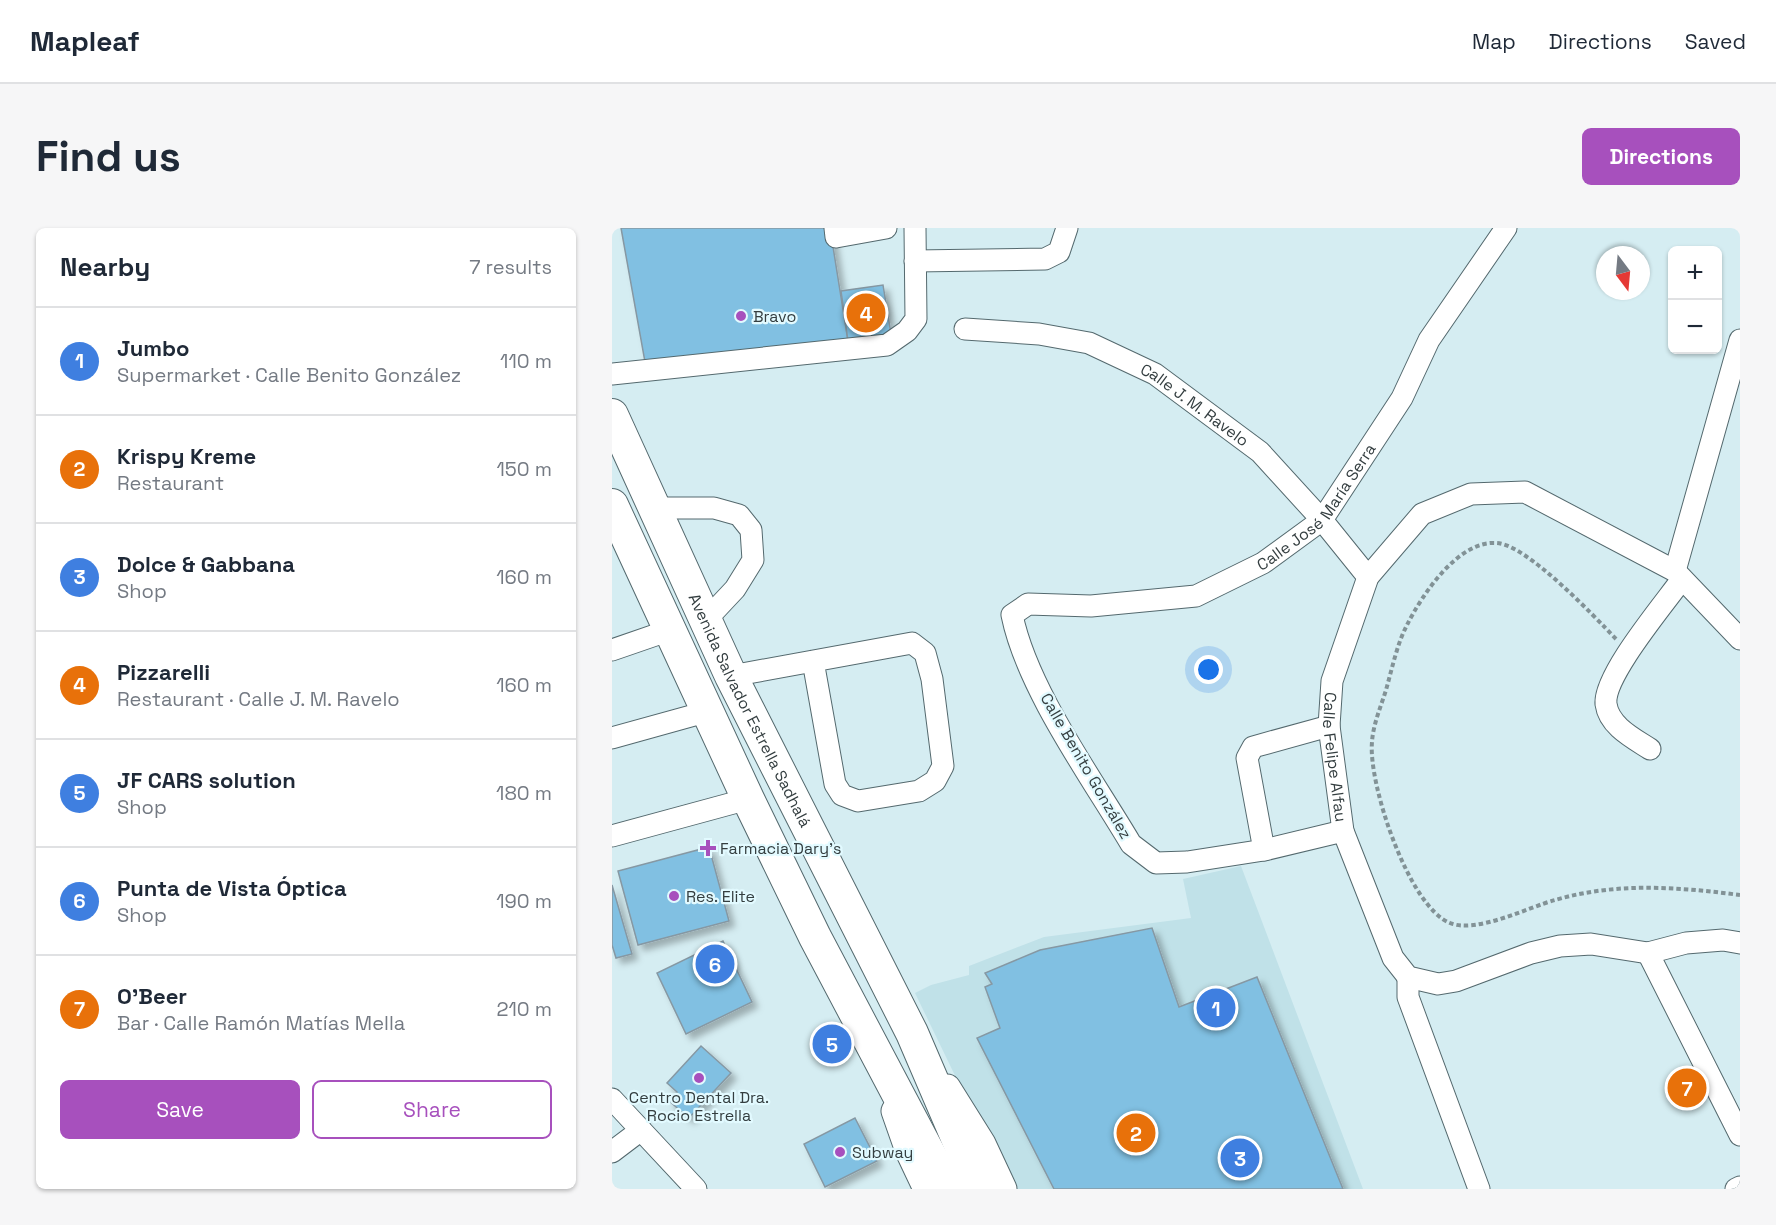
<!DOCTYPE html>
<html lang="en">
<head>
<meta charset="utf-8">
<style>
	body { margin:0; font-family:"Space Grotesk",sans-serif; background:#f6f6f7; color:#1f2937 }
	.controls { position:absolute; right:18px; top:18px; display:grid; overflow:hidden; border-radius:9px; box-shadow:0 2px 4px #0004 }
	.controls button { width:54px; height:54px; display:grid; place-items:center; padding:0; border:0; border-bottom:2px solid #e0e1e3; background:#fff; color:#1f2937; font:30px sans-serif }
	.compass { position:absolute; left:984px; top:18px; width:54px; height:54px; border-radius:50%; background:#fff; box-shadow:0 2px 4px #0004; rotate:164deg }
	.you { position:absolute; left:597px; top:442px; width:21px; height:21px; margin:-15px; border:4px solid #fff; border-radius:50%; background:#1a73e8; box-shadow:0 0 0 9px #1a73e833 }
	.badge { display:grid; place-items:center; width:39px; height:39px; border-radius:50%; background:#a750bd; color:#fff; font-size:20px; font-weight:700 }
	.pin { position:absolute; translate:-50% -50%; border:3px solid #fff; box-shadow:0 2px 6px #0006 }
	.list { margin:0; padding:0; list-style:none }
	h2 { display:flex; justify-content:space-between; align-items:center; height:78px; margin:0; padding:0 24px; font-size:26px }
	h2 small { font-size:20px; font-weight:400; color:#747a83 }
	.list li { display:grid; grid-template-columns:39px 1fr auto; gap:18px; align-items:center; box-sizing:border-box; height:108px; padding:0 24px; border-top:2px solid #e0e1e3 }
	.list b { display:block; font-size:22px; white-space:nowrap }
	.list p { margin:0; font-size:20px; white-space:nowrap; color:#747a83 }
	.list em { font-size:20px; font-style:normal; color:#747a83 }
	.actions { display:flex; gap:12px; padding:18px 24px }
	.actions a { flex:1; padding:14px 0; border:2px solid #a750bd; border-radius:9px; text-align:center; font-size:21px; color:#a750bd }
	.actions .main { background:#a750bd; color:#fff }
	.map { position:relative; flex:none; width:1128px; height:961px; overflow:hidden; border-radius:9px }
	header { display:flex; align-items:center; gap:36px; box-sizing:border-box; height:84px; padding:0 30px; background:#fff; border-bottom:2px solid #e0e1e3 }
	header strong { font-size:28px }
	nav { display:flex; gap:33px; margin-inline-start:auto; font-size:21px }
	.intro { display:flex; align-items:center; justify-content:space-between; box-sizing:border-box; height:144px; padding:0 36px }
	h1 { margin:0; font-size:42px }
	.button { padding:15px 27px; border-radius:9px; background:#a750bd; color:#fff; font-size:21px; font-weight:700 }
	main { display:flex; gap:36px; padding:0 36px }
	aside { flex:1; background:#fff; border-radius:9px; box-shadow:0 2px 4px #0004 }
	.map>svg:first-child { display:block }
	.built { fill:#c0e1e8 }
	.building { fill:#81c0e2; stroke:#8698a3; stroke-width:1.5; filter:url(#shadow) }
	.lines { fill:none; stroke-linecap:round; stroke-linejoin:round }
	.minor-casing { stroke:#54696e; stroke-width:23 }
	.major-casing { stroke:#54696e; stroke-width:29 }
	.highway-casing { stroke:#54696e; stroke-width:34 }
	.path { stroke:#829296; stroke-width:4; stroke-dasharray:4.5 3; stroke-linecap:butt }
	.minor { stroke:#fff; stroke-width:21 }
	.major { stroke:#fff; stroke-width:27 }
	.highway { stroke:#fff; stroke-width:32 }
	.poi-dot { fill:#a750bd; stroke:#e2faff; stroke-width:2 }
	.labels { text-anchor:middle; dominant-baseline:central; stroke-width:4.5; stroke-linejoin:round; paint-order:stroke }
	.poi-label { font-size:16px; fill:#343e40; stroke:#e2faff; text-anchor:start }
	.street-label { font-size:16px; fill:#343e40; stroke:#e2faff }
</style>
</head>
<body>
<header>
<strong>Mapleaf</strong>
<nav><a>Map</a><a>Directions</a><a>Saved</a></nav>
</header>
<div class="intro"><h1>Find us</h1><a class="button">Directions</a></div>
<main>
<aside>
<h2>Nearby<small>7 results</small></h2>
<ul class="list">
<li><span class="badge" style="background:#3f7fe0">1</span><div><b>Jumbo</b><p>Supermarket · Calle Benito González</p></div><em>110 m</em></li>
<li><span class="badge" style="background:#e8710a">2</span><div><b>Krispy Kreme</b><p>Restaurant</p></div><em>150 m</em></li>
<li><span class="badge" style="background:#3f7fe0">3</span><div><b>Dolce &amp; Gabbana</b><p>Shop</p></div><em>160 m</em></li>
<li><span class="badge" style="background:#e8710a">4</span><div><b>Pizzarelli</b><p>Restaurant · Calle J. M. Ravelo</p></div><em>160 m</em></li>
<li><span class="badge" style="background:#3f7fe0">5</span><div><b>JF CARS solution</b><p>Shop</p></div><em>180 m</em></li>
<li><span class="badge" style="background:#3f7fe0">6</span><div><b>Punta de Vista Óptica</b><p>Shop</p></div><em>190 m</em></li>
<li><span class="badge" style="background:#e8710a">7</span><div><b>O'Beer</b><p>Bar · Calle Ramón Matías Mella</p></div><em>210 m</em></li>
</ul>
<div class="actions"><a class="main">Save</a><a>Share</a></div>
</aside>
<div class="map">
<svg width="1128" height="961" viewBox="0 0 1128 961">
	<defs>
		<filter id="shadow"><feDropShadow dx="5.5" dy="5.5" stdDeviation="3" flood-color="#0004"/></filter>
	</defs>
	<rect width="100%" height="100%" fill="#d5edf2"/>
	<!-- built -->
	<path class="built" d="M 629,638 L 751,961 L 398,961 L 303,765 L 319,757 L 357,747 L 357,738 L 432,709 L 579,690 L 571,651 Z"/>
	<!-- building -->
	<g class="building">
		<path d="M 9,0 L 218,0 L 236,113 L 33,134 Z"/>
		<path d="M 271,57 L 279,106 L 236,113 L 229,63 Z"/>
		<path d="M 97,619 L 117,693 L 26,717 L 6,643 Z"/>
		<path d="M 0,657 L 20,726 L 4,730 L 0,717 Z"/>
		<path d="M 540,700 L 567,779 L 645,749 L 731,961 L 442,961 L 365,810 L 388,800 L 373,759 L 380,756 L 373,745 L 428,722 Z"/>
		<path d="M 111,713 L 140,774 L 74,806 L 45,745 Z"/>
		<path d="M 89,818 L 119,845 L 77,890 L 57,873 L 65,864 L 55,855 Z"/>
		<path d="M 243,890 L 265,933 L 213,959 L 192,916 Z"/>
	</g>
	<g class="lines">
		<defs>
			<g id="minor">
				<path d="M 223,0 L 224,9 L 274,0"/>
				<path d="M 303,33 L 433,31 L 447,24 L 455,0"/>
				<path id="s1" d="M 353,101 L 427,106 L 477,115 L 543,146 L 648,224 L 710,292 L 756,349"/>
				<path d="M 0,146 L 275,117 L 295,103 L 304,91 L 303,0"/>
				<path d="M 41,280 L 102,280 L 127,287 L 139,302 L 141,332 L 123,361 L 93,393"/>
				<path d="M 1063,343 L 1128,112"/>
				<path id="s2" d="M 1128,411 L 1063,343 L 913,264 L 859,266 L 810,286 L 756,349 L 720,453 L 717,498 L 731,603 L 781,730 L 796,749 L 826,756 L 844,753 L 919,725 L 948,718 L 979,716 L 1036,725 L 1074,715 L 1111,712 L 1128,715"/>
				<path d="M 0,422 L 58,402"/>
				<path d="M 119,448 L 300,415 L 313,425 L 320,451 L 331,538 L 323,553 L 307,563 L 246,573 L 230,567 L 223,556 L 201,433"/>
				<path d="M 0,510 L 97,483"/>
				<path d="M 1038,521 C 1021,510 997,498 994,476 C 991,448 1053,375 1070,351"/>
				<path id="s3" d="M 731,603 L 652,622 L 575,634 L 544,635 L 519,616 C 480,550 415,461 400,387 L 416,376 L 479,378 L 584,368 L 651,335 L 710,292 L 790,170 L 817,112 L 894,0"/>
				<path d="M 0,608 L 136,571"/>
				<path d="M 652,622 L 635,530 L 641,519 L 717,498"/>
				<path d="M 1036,725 L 1128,907"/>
				<path d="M 796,749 L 796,769 L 867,961"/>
				<path d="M 0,871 L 84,961"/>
				<path d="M 0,924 L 29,902"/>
				<path d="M 1124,961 L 1128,959"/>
			</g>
			<g id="major">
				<path d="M 335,860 L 370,916 L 391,961"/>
				<path d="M 283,883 L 297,923 L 315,961"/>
			</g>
			<g id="highway">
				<path id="s4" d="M 0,187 L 119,448 L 300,805 L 367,961"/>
				<path d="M 0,277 L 136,571 L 203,709 L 336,961"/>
			</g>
		</defs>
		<!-- minor casing -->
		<use href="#minor" class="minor-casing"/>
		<!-- major casing -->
		<use href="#major" class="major-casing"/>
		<!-- highway casing -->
		<use href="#highway" class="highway-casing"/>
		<!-- path -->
		<path class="path" d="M 1004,411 C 982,388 915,317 885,315 C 846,312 810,367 795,397 C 785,416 780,441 774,462 C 769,478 761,497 760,514 C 756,556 797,679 838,695 C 864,706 917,679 943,672 C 1005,654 1065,659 1128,667"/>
		<!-- minor -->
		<use href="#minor" class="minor"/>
		<!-- major -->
		<use href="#major" class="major"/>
		<!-- highway -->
		<use href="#highway" class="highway"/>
	</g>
	<!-- markers -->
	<g class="poi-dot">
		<circle cx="129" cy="88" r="6"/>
		<path d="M93 611h6v6h6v6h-6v6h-6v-6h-6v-6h6z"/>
		<circle cx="62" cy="668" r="6"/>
		<circle cx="87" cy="850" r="6"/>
		<circle cx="228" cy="924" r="6"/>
	</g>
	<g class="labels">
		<!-- poi labels -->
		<g class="poi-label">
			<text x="141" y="88">Bravo</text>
			<text x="108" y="620">Farmacia Dary's</text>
			<text x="74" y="668">Res. Elite</text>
			<text x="87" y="869" text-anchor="middle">Centro Dental Dra.<tspan x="87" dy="18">Rocio Estrella</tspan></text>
			<text x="240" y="924">Subway</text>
		</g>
		<!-- street labels -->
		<g class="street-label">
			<text stroke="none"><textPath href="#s1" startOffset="248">Calle J. M. Ravelo</textPath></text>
			<text stroke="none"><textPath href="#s3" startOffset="822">Calle José María Serra</textPath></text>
			<text stroke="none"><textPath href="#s4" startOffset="326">Avenida Salvador Estrella Sadhalá</textPath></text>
			<text stroke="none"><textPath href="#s2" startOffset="640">Calle Felipe Alfau</textPath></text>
			<text transform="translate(474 538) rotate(60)">Calle Benito González</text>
		</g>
	</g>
</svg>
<div class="controls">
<button>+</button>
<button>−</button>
</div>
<svg class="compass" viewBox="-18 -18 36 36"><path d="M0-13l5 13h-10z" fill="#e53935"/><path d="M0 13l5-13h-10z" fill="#747a83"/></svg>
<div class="you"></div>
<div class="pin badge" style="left:604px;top:780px;background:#3f7fe0">1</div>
<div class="pin badge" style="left:524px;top:905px;background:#e8710a">2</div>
<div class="pin badge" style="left:628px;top:930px;background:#3f7fe0">3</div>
<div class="pin badge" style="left:254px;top:85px;background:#e8710a">4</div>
<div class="pin badge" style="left:220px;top:816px;background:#3f7fe0">5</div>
<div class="pin badge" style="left:103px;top:736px;background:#3f7fe0">6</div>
<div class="pin badge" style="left:1075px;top:860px;background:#e8710a">7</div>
</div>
</main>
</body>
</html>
